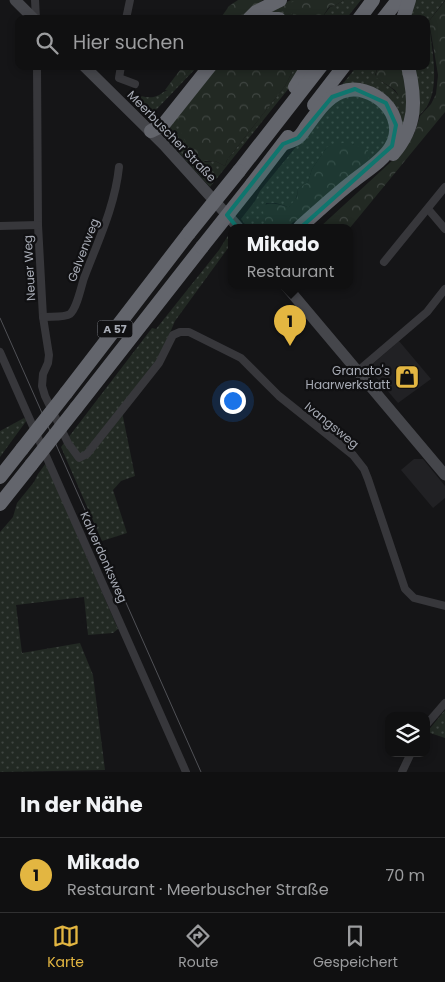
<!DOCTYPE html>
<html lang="de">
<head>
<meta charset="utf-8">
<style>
	body { margin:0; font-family:Poppins,sans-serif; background:#1e1e1f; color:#f1f3f6 }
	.controls { position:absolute; right:15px; bottom:15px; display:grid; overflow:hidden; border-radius:10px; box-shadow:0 2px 8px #0003 }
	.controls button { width:45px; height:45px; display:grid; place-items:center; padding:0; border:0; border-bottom:1px solid #303031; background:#101011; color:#f1f3f6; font:25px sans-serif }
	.you { position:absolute; left:232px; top:400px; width:18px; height:18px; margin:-12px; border:4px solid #fff; border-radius:50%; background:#1a73e8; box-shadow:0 0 0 8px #1a73e833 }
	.badge { display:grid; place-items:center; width:32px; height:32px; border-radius:50%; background:#e3b641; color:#111; font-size:16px; font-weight:700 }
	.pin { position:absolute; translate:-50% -41px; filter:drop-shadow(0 1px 2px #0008) }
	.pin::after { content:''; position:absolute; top:26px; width:18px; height:15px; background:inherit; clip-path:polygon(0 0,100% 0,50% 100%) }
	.popup { position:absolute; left:228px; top:224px; width:125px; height:65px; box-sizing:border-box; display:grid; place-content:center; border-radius:10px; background:#101011; filter:drop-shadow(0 1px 4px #0005); font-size:16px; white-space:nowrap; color:#9c9d9f }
	.popup b { font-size:19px; color:#f1f3f6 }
	.popup::after { content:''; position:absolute; left:50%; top:100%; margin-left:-10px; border:10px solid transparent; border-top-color:#101011 }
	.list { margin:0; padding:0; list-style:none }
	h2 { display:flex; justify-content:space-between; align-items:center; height:65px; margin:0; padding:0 20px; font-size:21px }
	h2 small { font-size:16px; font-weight:400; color:#9c9d9f }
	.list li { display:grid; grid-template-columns:32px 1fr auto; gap:15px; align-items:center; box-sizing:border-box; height:75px; padding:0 20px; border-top:1px solid #303031 }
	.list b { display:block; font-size:19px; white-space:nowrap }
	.list p { margin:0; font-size:16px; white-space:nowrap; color:#9c9d9f }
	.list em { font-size:16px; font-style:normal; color:#9c9d9f }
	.icon { flex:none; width:28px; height:28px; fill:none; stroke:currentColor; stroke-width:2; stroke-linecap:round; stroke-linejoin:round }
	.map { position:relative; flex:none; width:445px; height:772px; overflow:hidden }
	.search { position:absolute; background:#101011; box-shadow:0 2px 8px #0003; left:15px; right:15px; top:15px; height:55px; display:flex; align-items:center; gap:12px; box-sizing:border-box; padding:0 18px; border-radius:10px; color:#9c9d9f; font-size:19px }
	.sheet { height:140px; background:#101011 }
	nav { display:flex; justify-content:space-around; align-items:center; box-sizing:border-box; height:70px; border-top:1px solid #303031; background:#101011; font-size:14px; color:#9c9d9f }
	nav a { display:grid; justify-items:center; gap:2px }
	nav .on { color:#e3b641 }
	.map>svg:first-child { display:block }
	.built { fill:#212124 }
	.grass { fill:url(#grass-dots) }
	.forest { fill:url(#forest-crowns) }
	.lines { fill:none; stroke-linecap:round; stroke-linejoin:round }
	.minor { stroke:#37373b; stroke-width:8 }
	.secondary { stroke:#45464b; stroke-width:11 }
	.motorway { stroke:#63656c; stroke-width:14 }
	.tram { stroke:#505156; stroke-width:1 }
	.motorway-bridge { stroke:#63656c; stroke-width:14 }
	.marked { fill:#0f766e; fill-opacity:0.2; stroke:#0f766e; stroke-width:4; stroke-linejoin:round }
	.labels { text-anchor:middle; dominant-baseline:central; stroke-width:4.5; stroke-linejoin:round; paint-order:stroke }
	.shield { fill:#101012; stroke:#7a7d85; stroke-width:1 }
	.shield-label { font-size:11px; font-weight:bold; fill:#a8acb6 }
	.street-label { font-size:12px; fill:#a8acb6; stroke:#101012 }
	.poi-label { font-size:12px; fill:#a8acb6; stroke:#101012; text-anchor:end }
</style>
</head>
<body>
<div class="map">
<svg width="445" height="772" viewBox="0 0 445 772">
	<defs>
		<pattern id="grass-dots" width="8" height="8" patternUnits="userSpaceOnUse" patternTransform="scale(1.25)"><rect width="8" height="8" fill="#222923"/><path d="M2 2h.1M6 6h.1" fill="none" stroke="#3f4541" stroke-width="1.8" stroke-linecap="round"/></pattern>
		<pattern id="forest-crowns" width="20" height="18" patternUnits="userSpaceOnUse" patternTransform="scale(1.25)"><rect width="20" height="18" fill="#222923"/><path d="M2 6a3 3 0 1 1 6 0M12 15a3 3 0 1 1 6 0" fill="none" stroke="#3f4541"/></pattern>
	</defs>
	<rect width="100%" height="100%" fill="#151517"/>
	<!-- built -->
	<g class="built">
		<path d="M 399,341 L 431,379 L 398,403 L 368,368 Z"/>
		<path d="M 414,459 L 423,459 L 445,486 L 445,498 L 433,508 L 401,470 Z"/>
	</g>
	<!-- grass -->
	<g class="grass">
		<path d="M 291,0 L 305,0 L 292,13 L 295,19 L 277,15 L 257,15 Z"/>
		<path d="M 344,0 L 361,0 L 346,19 L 321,19 L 330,7 L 336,5 Z"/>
		<path d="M 414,0 L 445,0 L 429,21 C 431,50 445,98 417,117 L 414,66 L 426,66 L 426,19 L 408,19 Z"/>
		<path d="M 194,66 L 198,66 L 154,112 L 151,112 L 131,96 L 133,93 C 141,96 150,100 159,95 C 164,92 165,90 171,90 Z"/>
		<path d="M 295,66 L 303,66 L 293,83 L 210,187 L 168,141 C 161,128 174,117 182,107 L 188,145 L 205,162 L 215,161 L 225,166 L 227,160 L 285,86 Z"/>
		<path d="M 357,66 L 378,66 L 375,75 C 381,83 392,86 398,95 L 409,81 L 405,133 L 387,101 L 337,91 Z"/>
		<path d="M 344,96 L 365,96 L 382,108 L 391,127 L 387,144 L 366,165 L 357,147 L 353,144 L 327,147 L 312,169 L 308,182 L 298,189 C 297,197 295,202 289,207 L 276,203 L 266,203 L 264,213 L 267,227 L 247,227 L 241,219 L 255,201 L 260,191 L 326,110 Z"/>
		<path d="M 229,234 L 231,236 L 231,244 L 175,321 L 158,361 L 121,407 L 135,476 L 121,481 L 113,490 L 127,533 L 102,541 L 61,447 L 152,328 L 156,329 L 219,250 Z"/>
		<path d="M 24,418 L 27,420 L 0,457 L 0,431 Z"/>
		<path d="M 46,463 L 118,629 L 113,633 L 88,635 L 84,597 L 16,605 L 22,653 L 80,643 L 93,675 L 105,770 L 0,772 L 0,532 L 13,517 L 17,503 L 34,482 L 38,474 Z"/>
		<path d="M 445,710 L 445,738 L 427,732 Z"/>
	</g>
	<!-- forest -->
	<g class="forest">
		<path d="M 238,0 L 263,0 L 238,19 L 220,19 L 229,6 Z"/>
		<path d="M 305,0 L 344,0 L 336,5 L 329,7 L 321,19 L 295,19 L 292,13 L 286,13 L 283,11 L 283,6 L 287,3 Z"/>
		<path d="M 445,1 L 445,112 L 349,229 L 349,227 L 320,227 L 406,148 L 415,132 L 420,116 L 431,104 L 436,94 L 438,75 L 429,21 Z"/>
		<path d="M 183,66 L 194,66 L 171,91 L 165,90 Z"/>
		<path d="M 217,66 L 295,66 L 285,86 L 227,160 L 225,166 L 215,161 L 200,161 C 191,151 176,131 178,116 C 179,105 209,76 217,66 Z"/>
		<path d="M 378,66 L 403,66 L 405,78 L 406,98 L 401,99 L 395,90 L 375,77 Z"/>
		<path d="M 347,142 L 368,150 L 369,157 L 366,165 L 308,215 L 293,222 L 288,227 L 267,227 L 262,207 C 270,200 279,205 289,207 L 297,197 L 298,189 L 308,182 L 312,169 L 327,147 Z"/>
	</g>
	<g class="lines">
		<!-- minor -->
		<g class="minor">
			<path d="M 35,0 L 36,19"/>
			<path d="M 126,19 L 130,0"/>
			<path d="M 37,66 L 38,225 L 43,317 L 49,355 L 48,363 L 43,374 L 42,386 L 45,396 L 68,443 L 79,458 L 87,454 L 159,363 L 173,335 L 180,332 L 189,332 L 241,358 L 279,396 L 353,455 L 364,469 L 368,479 L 405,589 L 414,598 L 445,606"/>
			<path d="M 121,66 L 119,78 L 135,84"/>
			<path d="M 428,209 L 445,229"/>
			<path d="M 0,226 L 38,225"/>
			<path d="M 384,262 L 445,187"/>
			<path d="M 43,317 C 50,316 64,318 70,314 C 77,308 81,287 84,278 C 98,241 115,206 119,167"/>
			<path d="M 0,352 L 186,772"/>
			<path d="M 358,371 L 427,312 L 445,289"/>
			<path d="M 426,725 L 445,703"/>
			<path d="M 402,772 L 411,753"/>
		</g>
		<!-- secondary -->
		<g class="secondary">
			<path d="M 15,0 L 34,19"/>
			<path d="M 84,66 L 164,145 L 238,227"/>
			<path d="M 285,285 L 445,475"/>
		</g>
		<!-- motorway -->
		<g class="motorway">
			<path d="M 249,19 L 256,12 L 280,0"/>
			<path d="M 264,19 L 279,19"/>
			<path d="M 359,19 L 373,0"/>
			<path d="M 383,19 L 398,0"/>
			<path d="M 403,19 L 409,0"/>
			<path d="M 295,87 L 308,66"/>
			<path d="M 314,105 L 344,66"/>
			<path d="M 151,131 L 163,125 L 210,66"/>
			<path d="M 283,144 C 287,142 293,141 297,138 C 301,136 304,130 307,126 C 316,114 326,98 341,92 C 372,80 410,116 391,147 C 383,161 364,172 352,182 C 334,196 317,212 300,227"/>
			<path d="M 393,154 C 417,126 416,100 408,66"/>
			<path d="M 239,171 L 321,66"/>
			<path d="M 252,184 L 288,137"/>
			<path d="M 66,393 L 189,233"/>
			<path d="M 76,408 L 202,247"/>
			<path d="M 0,477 L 22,449"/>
			<path d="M 0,504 L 31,465"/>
		</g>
		<!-- tram -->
		<path class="tram" d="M 0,318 L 201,772"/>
		<!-- motorway-bridge -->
		<g class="motorway-bridge">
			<path d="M 189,233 L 239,171"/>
			<path d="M 202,247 L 252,184"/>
			<path d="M 22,449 L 66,393"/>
			<path d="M 31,465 L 76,408"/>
		</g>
	</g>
	<!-- marked area -->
	<path class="marked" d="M 355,89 L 386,103 L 396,125 L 392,146 L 279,247 L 268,265 L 227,215 L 283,144 L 298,138 L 332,97 Z"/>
	<!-- icons -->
	<defs>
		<symbol id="shop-square" viewBox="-11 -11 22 22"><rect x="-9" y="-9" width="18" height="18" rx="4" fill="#e3b641" stroke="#101012"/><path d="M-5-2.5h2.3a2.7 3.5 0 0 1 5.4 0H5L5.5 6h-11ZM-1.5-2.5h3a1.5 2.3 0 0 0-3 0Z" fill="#111"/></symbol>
	</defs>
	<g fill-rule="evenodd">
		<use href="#shop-square" x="393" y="363" width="28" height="28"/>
	</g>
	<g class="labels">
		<!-- shield labels -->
		<rect class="shield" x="97.5" y="320.5" width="35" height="17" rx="4"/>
		<g class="shield-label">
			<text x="115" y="329">A 57</text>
		</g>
		<!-- street labels -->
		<g class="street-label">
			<text transform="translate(172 136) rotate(46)">Meerbuscher Straße</text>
			<text transform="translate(83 250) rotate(-69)">Gelvenweg</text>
			<text transform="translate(29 268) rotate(-93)">Neuer Weg</text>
			<text transform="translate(332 425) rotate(39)">Ivangsweg</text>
			<text transform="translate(104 557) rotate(66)">Kalverdonksweg</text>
		</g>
		<!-- poi labels -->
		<g class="poi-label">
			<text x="390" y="370">Granato's<tspan x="390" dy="14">Haarwerkstatt</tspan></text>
		</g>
	</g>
</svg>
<div class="controls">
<button><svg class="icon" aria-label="layers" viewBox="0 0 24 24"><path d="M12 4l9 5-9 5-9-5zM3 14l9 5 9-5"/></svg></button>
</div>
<div class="you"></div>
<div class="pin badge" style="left:290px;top:346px">1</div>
<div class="popup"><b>Mikado</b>Restaurant</div>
<div class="search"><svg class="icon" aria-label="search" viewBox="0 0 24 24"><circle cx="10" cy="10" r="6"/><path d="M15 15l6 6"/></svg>Hier suchen</div>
</div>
<section class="sheet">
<h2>In der Nähe<small></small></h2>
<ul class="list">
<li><span class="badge">1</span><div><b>Mikado</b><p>Restaurant · Meerbuscher Straße</p></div><em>70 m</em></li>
</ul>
</section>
<nav>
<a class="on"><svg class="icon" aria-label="map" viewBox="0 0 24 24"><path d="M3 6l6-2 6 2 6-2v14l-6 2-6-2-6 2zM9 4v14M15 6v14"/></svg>Karte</a>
<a><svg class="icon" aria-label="directions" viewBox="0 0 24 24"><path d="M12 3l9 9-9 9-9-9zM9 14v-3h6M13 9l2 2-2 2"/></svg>Route</a>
<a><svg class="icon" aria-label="saved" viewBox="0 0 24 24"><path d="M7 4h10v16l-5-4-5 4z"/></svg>Gespeichert</a>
</nav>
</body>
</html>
